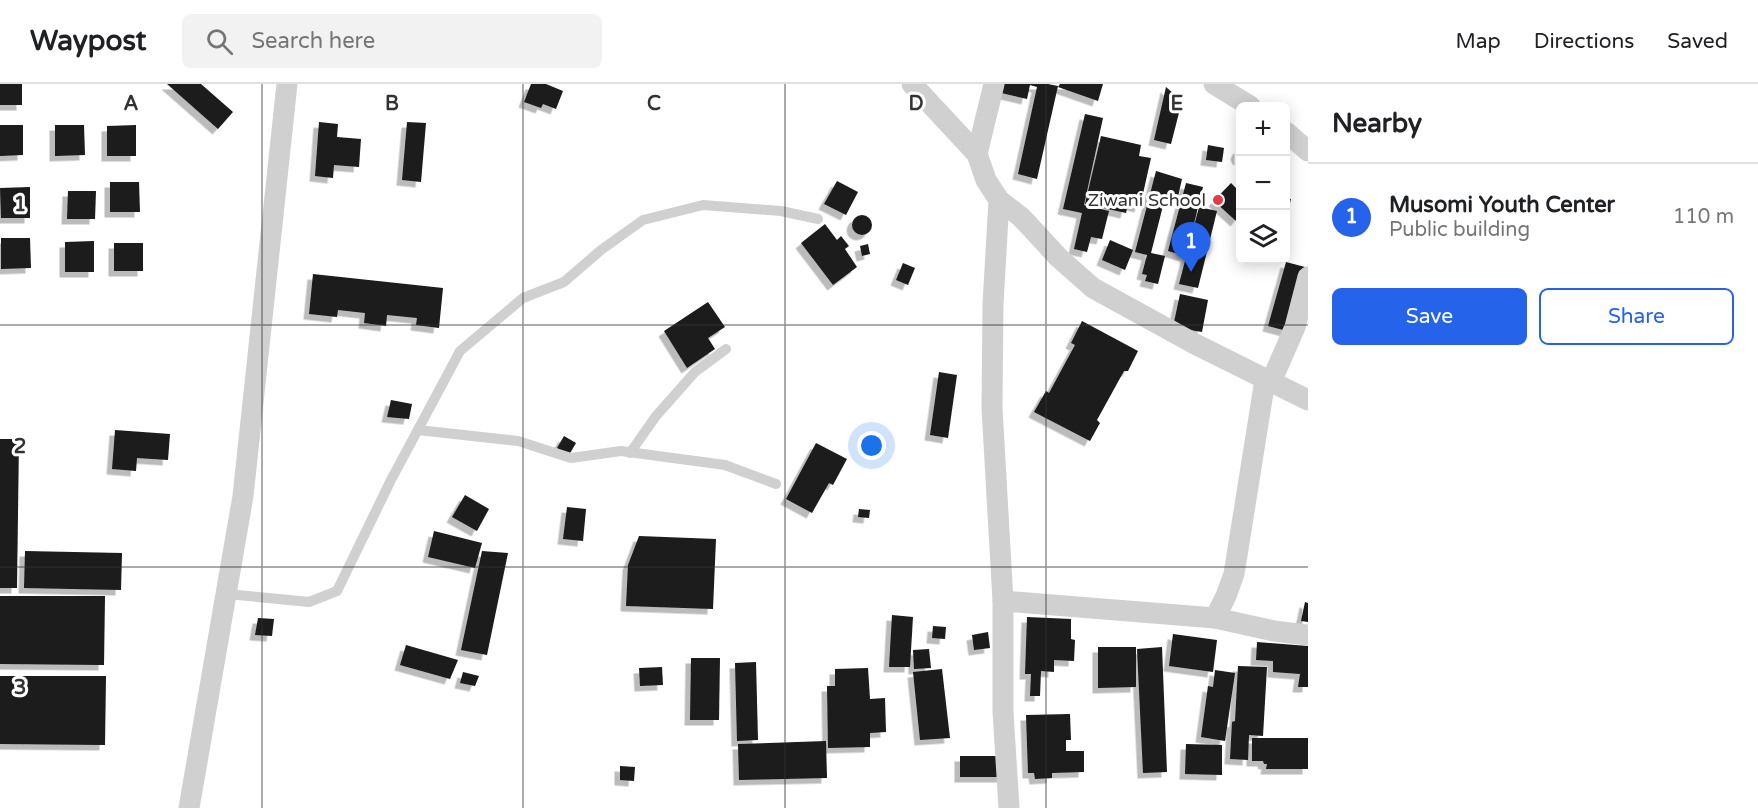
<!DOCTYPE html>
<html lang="en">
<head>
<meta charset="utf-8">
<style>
	body { margin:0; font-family:"Varela Round",sans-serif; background:#f2f2f2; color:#202124 }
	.controls { position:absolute; right:18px; top:18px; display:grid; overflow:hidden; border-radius:9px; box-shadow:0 3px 15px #0003 }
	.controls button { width:54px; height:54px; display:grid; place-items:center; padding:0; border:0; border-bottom:2px solid #e0e0e0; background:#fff; color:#202124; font:30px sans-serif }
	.you { position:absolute; left:872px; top:362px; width:21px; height:21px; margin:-15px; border:4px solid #fff; border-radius:50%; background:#1a73e8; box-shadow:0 0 0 9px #1a73e833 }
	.badge { display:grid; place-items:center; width:39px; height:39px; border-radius:50%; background:#2563eb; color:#fff; font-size:20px; font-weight:700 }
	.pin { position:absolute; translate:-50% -50px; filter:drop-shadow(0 2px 3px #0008) }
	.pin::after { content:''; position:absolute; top:32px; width:21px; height:18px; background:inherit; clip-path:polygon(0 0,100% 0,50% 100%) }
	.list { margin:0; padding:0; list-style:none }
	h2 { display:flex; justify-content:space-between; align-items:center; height:78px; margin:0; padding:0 24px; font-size:26px }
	h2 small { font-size:20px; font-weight:400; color:#757577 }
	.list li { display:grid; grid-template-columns:39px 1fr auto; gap:18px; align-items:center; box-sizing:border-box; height:108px; padding:0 24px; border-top:2px solid #e0e0e0 }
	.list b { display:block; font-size:22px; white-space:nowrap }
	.list p { margin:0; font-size:20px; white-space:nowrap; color:#757577 }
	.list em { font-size:20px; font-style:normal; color:#757577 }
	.actions { display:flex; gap:12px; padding:18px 24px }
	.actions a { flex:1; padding:14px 0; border:2px solid #2563eb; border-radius:9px; text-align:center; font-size:21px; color:#2563eb }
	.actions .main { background:#2563eb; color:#fff }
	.icon { flex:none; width:33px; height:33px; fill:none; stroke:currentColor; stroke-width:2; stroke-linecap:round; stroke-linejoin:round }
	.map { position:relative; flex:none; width:1308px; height:724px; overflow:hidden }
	header { display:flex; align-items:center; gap:36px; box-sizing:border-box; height:84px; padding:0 30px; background:#fff; border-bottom:2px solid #e0e0e0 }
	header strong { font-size:28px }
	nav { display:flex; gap:33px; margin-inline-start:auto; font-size:21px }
	.search { width:420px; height:54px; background:#f2f2f2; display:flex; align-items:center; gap:15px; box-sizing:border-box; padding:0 21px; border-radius:9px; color:#757577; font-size:22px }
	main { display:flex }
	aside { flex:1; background:#fff }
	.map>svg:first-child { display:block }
	.building { fill:#1a1a1a; filter:url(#shadow) }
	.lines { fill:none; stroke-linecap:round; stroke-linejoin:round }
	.lane { stroke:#d0d0d0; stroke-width:10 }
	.street { stroke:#d0d0d0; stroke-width:21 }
	.grid { fill:none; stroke:#333; stroke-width:1.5; stroke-opacity:0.55 }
	.poi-dot { fill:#e63946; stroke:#fff; stroke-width:2 }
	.labels { text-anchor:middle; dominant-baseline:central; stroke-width:6; stroke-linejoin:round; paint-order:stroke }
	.poi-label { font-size:18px; fill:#333; stroke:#fff; text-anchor:end }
	.grid-label { font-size:20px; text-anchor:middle; font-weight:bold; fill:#333; stroke:#fff; stroke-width:6; stroke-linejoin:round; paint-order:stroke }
</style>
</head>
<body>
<header>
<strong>Waypost</strong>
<div class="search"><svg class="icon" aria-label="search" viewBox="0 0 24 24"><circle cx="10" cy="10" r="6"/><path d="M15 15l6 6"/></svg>Search here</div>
<nav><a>Map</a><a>Directions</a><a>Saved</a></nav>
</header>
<main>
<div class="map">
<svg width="1308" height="724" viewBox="0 0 1308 724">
	<defs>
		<filter id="shadow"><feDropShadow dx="-5.5" dy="5.5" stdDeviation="0" flood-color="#0004"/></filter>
	</defs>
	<rect width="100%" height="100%" fill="#fff"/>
	<!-- building -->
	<g class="building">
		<rect x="0" y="0" width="22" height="21"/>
		<path d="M 167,0 L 201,0 L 233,28 L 218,45 Z"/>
		<path d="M 531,0 L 546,0 L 563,7 L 556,25 L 543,20 L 541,24 L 524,18 Z"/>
		<path d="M 999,0 L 1048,0 L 1058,2 L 1037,95 L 1018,90 L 1037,3 L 1030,1 L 1027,15 L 997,8 Z"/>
		<path d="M 1060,0 L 1103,0 L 1098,17 L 1058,3 Z"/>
		<path d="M 1166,3 L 1182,17 L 1171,60 L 1154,56 Z"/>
		<path d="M 1085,30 L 1103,34 L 1084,121 L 1109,127 L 1102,155 L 1091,153 L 1087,168 L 1074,165 L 1082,129 L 1063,125 Z"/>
		<path d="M 319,38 L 338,40 L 337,53 L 361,55 L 359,83 L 334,81 L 333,94 L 315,92 Z"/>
		<path d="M 407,38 L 426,39 L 421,98 L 402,96 Z"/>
		<path d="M 0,41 L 23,41 L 23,71 L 0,72 Z"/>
		<path d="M 55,41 L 84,41 L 85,71 L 55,72 Z"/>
		<path d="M 136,41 L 136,72 L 107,72 L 107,42 Z"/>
		<path d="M 1101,52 L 1141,61 L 1139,72 L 1151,74 L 1140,123 L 1128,120 L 1126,129 L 1085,120 Z"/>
		<path d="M 1208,61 L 1224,64 L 1222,78 L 1206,76 Z"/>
		<path d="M 1240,64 L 1240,76 L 1238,75 L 1236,70 L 1238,65 Z"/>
		<path d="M 1156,87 L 1182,95 L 1177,117 L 1165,114 L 1151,169 L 1165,172 L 1158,200 L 1145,197 L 1147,191 L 1142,190 L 1147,171 L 1135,168 Z"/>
		<path d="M 837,97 L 858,108 L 846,131 L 824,120 Z"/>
		<path d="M 110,98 L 139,98 L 140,128 L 110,128 Z"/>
		<path d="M 1186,99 L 1203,103 L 1186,172 L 1168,167 Z"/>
		<path d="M 1231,99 L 1240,108 L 1240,132 L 1236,137 L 1214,117 Z"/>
		<path d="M 30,103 L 30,134 L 1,134 L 0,104 Z"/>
		<path d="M 68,107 L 96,107 L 95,135 L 67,135 Z"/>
		<path d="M 1286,114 L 1291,115 L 1286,135 Z"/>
		<path d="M 1199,123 L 1217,127 L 1198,204 L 1179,200 Z"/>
		<circle cx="862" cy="141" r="10"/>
		<path d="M 825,140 L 837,156 L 841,152 L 849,162 L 845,165 L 857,183 L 833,201 L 801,159 Z"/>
		<path d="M 1,154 L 30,154 L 31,184 L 1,185 Z"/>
		<path d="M 1110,156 L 1133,166 L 1125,186 L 1102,176 Z"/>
		<path d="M 94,157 L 94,188 L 65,188 L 65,158 Z"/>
		<rect x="114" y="159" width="29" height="28"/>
		<path d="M 868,160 L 870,170 L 862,172 L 860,162 Z"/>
		<path d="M 1286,178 L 1305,183 L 1287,247 L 1268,242 Z"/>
		<path d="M 903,179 L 915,184 L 908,201 L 896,196 Z"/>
		<path d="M 313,190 L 443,204 L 439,244 L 416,241 L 417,234 L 387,231 L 386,242 L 364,239 L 365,229 L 338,226 L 337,233 L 309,230 Z"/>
		<path d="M 1180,210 L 1208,216 L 1202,248 L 1173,243 Z"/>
		<path d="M 708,218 L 725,243 L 708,254 L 715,265 L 687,284 L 664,247 Z"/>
		<path d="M 1082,237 L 1138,267 L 1128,287 L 1124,287 L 1097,336 L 1100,339 L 1090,357 L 1034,328 L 1046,307 L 1049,309 L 1075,261 L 1071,259 Z"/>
		<path d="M 939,288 L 957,291 L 948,354 L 930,351 Z"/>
		<path d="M 391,316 L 412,320 L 409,335 L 387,333 Z"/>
		<path d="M 115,346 L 170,350 L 168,376 L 137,374 L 136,387 L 112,385 Z"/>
		<path d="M 564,352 L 576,359 L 569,371 L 557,364 Z"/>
		<path d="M 0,355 L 19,355 L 17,504 L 0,504 Z"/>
		<path d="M 816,359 L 847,375 L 833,401 L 829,399 L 812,429 L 786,415 Z"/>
		<path d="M 465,411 L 489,425 L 477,447 L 452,433 Z"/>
		<path d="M 567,423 L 586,425 L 583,457 L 563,455 Z"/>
		<path d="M 859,425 L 870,426 L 869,434 L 858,433 Z"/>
		<path d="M 434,447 L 482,459 L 475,484 L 428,473 Z"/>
		<path d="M 639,452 L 716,455 L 713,525 L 626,522 L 628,481 Z"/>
		<path d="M 25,467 L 122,469 L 121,506 L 24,504 Z"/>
		<path d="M 482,467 L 508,469 L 487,571 L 461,566 Z"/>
		<path d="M 0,512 L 105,512 L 104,581 L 0,580 Z"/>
		<path d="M 1305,518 L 1308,519 L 1308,538 L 1301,537 Z"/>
		<path d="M 892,531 L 913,533 L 910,583 L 889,583 Z"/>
		<path d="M 1027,533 L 1071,535 L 1071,555 L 1075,556 L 1074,577 L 1054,576 L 1054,588 L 1041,587 L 1040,612 L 1030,612 L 1031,590 L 1025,590 Z"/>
		<path d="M 258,534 L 274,535 L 272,552 L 255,551 Z"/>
		<path d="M 933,542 L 946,543 L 945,555 L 932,554 Z"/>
		<path d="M 988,548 L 990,564 L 974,566 L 972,551 Z"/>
		<path d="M 1173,550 L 1217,556 L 1213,588 L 1169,582 Z"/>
		<path d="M 1257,558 L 1308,562 L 1308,603 L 1298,603 L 1300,590 L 1273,588 L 1273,577 L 1256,576 Z"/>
		<path d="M 406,561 L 458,576 L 450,595 L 400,581 Z"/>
		<path d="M 1098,563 L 1136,563 L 1136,603 L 1098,604 Z"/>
		<path d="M 1162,563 L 1167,688 L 1143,689 L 1137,565 Z"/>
		<path d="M 929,565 L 931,584 L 914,585 L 913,566 Z"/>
		<path d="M 691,574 L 720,574 L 719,636 L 690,636 Z"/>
		<path d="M 756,578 L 758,656 L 737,657 L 735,579 Z"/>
		<path d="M 1238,582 L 1267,583 L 1263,652 L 1249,651 L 1248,676 L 1230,675 L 1232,638 L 1235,637 Z"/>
		<path d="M 662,583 L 663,601 L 640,602 L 639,584 Z"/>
		<path d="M 868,584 L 870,615 L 885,614 L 886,648 L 870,649 L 870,663 L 828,664 L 827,602 L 835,602 L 835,585 Z"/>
		<path d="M 942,585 L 950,654 L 920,656 L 913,588 Z"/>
		<path d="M 1215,586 L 1235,589 L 1225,657 L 1201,653 L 1208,602 L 1213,603 Z"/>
		<path d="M 463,588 L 479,592 L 475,602 L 460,599 Z"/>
		<path d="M 0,592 L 106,592 L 105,661 L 0,660 Z"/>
		<path d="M 1070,630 L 1071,656 L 1066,656 L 1066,667 L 1084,667 L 1084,688 L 1052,689 L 1052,694 L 1035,695 L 1034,689 L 1028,689 L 1026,631 Z"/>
		<path d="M 1252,654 L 1308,654 L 1308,685 L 1266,685 L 1267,680 L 1264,680 L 1263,677 L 1252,677 Z"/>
		<path d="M 826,657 L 827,694 L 739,696 L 738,660 Z"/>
		<path d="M 1186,660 L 1222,661 L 1222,691 L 1185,690 Z"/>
		<rect x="960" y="672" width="43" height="21"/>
		<path d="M 620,682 L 635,683 L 634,697 L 620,696 Z"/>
	</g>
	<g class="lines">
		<!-- lane -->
		<g class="lane">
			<path d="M 418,346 L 518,357 L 571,374 L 621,367 L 725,381 L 776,400"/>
			<path d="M 630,369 L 656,332 L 695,288 L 726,265"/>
			<path d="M 227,510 L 309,518 L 337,507 L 391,396 L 460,267 L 523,214 L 564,198 L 601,166 L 643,136 L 703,121 L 781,127 L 818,135"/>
		</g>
		<!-- street -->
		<g class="street">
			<path d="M 912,0 L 977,70 L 986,96 L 999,116 L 993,220 L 992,324 L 1003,517 L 1003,628 L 1009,724"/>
			<path d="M 1214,0 L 1250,22"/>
			<path d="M 1286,48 L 1308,67"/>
			<path d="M 977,70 L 994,0"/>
			<path d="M 999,116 L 1021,133 L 1059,174 L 1093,204 L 1195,260 L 1308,316"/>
			<path d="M 1271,298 L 1295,243 L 1308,193"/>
			<path d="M 1003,517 L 1215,534 L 1226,512 L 1234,490 L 1265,296"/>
			<path d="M 1215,534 L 1274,547 L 1308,551"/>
			<path d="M 189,724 L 243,412 L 287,0"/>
		</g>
	</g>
	<!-- grid -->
	<path class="grid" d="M 262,0 L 262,724M 523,0 L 523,724M 785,0 L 785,724M 1046,0 L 1046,724M 0,241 L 1308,241M 0,483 L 1308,483"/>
	<!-- markers -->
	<circle class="poi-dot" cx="1218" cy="116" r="6"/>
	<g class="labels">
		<!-- poi labels -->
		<g class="poi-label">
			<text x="1206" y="116">Ziwani School</text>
		</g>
	</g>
	<g class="grid-label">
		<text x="131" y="26">A</text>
		<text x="392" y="26">B</text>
		<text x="654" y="26">C</text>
		<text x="916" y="26">D</text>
		<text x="1177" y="26">E</text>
		<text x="20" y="127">1</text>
		<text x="20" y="369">2</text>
		<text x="20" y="610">3</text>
	</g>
</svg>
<div class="controls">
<button>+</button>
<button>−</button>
<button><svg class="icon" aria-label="layers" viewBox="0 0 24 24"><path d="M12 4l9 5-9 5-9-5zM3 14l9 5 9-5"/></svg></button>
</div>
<div class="you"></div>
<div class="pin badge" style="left:1191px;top:188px">1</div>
</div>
<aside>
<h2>Nearby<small></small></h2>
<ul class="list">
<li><span class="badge">1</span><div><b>Musomi Youth Center</b><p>Public building</p></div><em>110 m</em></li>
</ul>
<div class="actions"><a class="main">Save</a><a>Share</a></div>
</aside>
</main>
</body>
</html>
